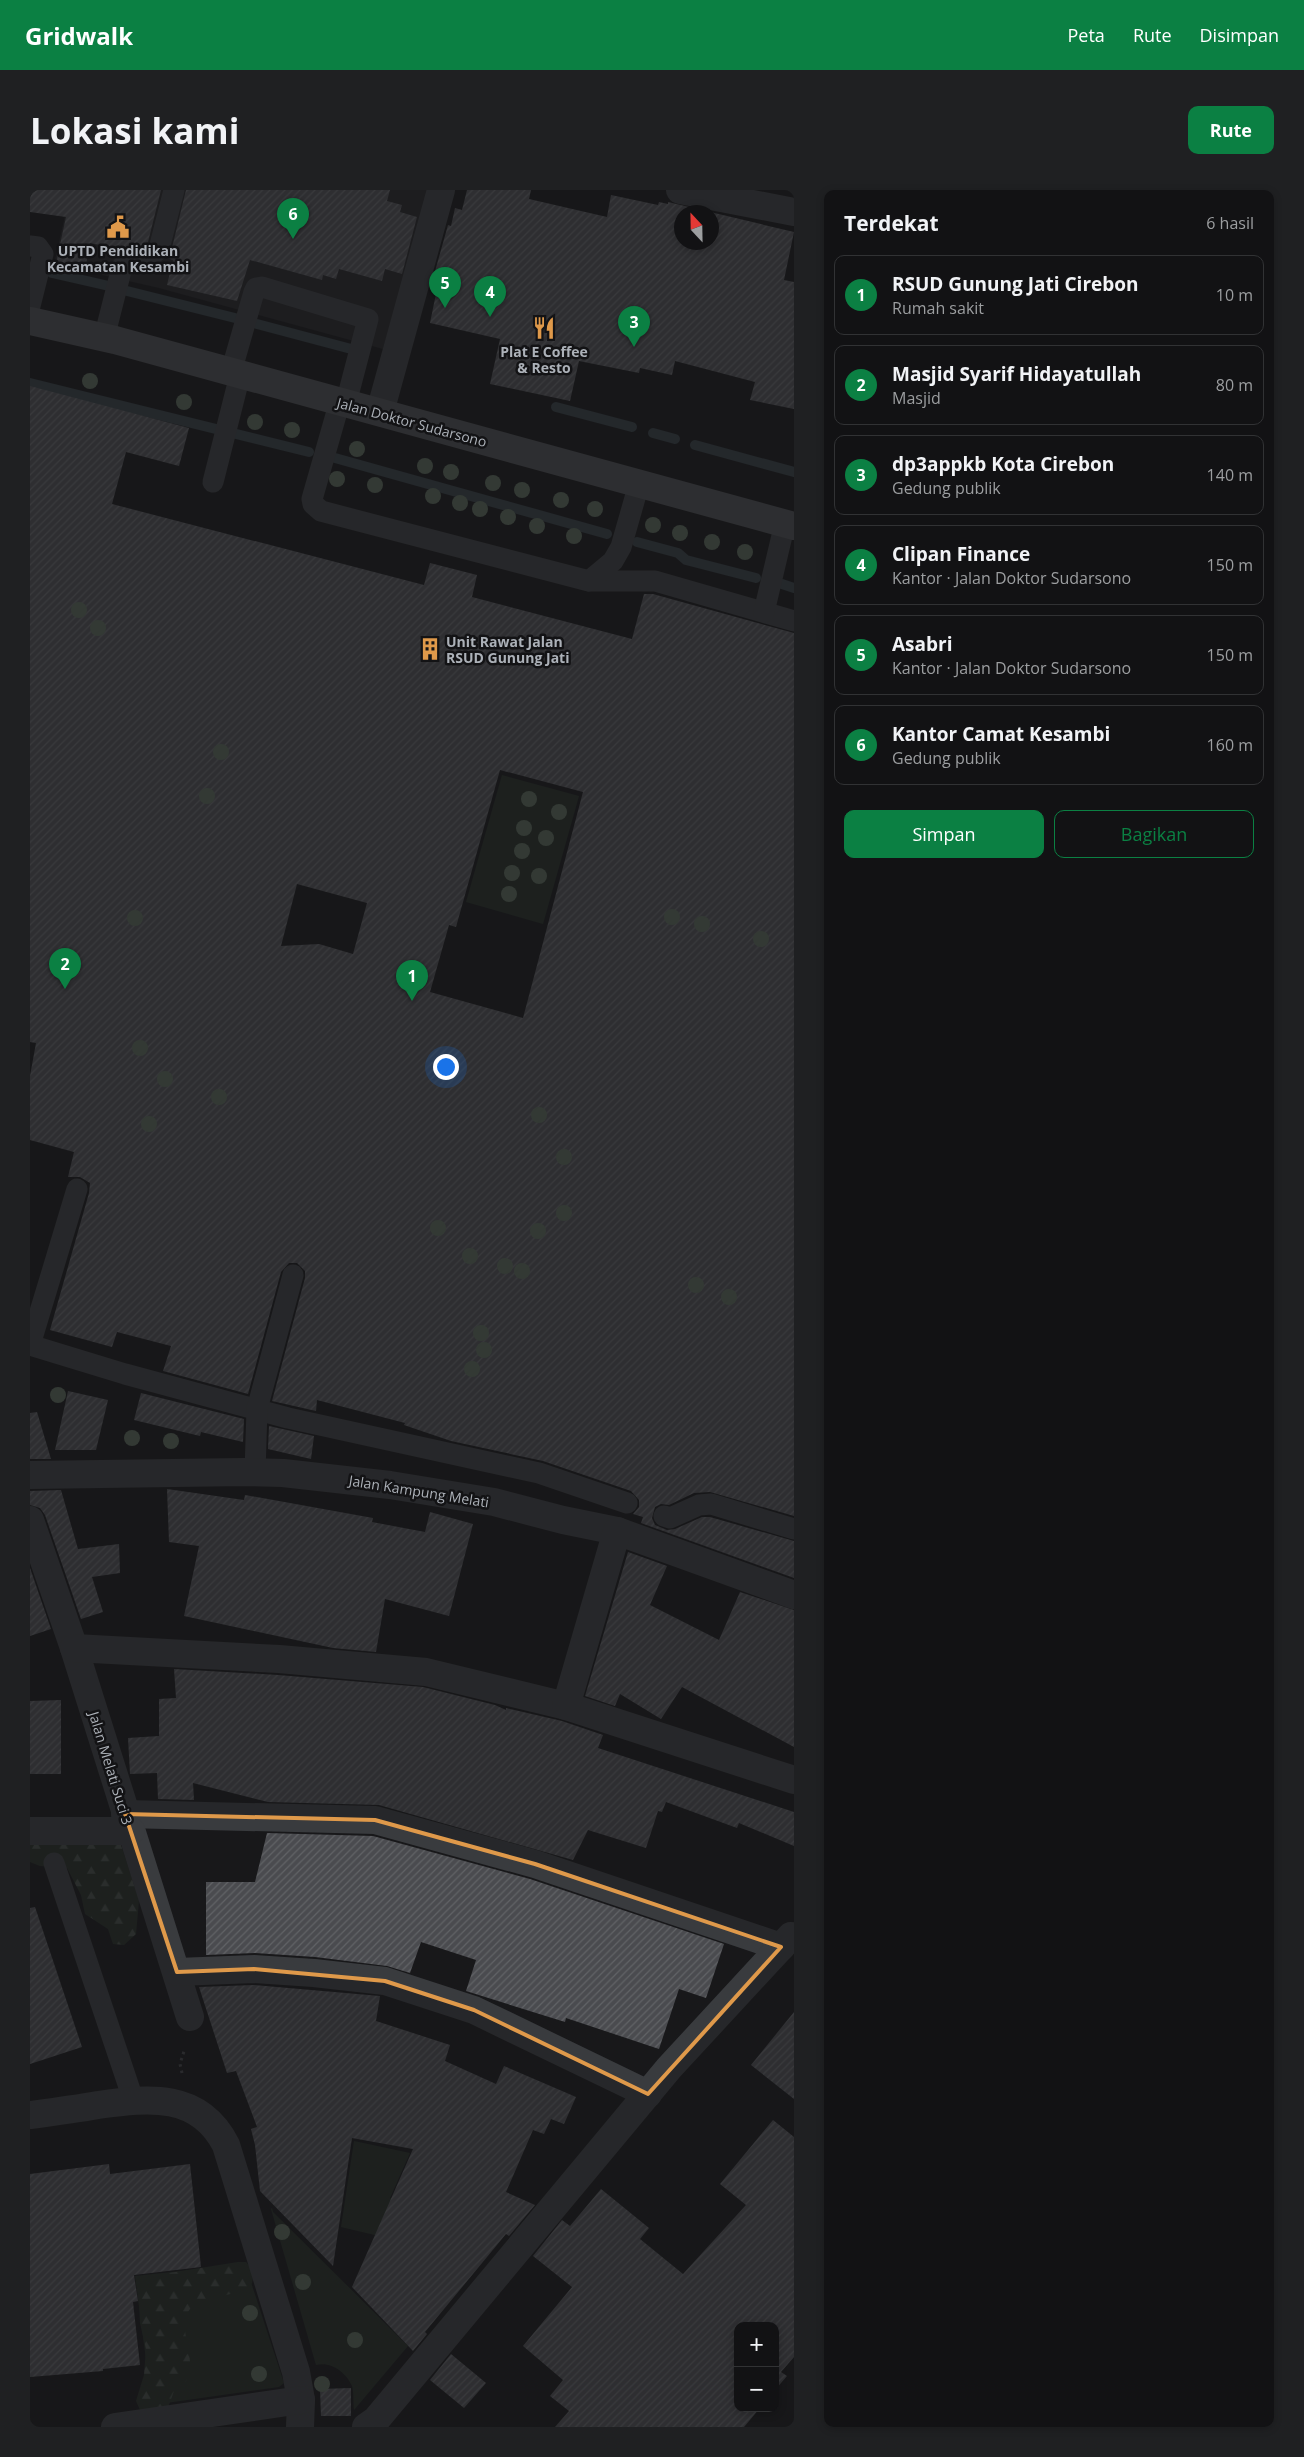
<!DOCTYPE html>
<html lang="id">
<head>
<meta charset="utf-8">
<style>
	body { margin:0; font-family:"Open Sans",sans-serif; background:#1f2022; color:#f1f3f6 }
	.controls { position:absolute; right:15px; bottom:15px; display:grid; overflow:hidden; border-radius:10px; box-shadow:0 2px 8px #0003 }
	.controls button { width:45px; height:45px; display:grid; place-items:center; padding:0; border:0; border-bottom:1px solid #313234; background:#121214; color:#f1f3f6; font:25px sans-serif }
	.compass { position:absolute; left:644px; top:15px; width:45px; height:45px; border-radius:50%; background:#121214; box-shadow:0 2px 8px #0003; rotate:338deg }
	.you { position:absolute; left:415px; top:876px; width:18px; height:18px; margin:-12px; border:4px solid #fff; border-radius:50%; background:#1a73e8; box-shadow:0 0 0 8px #1a73e833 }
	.badge { display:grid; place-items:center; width:32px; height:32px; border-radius:50%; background:#0b8043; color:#fff; font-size:16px; font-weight:700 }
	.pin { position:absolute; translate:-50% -41px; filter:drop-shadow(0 1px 2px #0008) }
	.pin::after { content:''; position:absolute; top:26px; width:18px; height:15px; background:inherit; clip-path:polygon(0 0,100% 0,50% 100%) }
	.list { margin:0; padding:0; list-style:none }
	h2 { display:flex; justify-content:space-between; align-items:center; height:65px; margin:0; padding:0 20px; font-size:21px }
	h2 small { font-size:16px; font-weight:400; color:#9c9ea0 }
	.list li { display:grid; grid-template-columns:32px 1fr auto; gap:15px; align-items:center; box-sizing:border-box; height:80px; margin:0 10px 10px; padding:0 10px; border:1px solid #313234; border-radius:10px }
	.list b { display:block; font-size:19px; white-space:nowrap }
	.list p { margin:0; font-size:16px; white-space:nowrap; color:#9c9ea0 }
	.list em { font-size:16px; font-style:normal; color:#9c9ea0 }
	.actions { display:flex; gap:10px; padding:15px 20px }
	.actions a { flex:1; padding:11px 0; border:1px solid #0b8043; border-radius:10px; text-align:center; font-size:18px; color:#0b8043 }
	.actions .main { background:#0b8043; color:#fff }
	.map { position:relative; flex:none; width:764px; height:2237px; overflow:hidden; border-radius:10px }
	header { display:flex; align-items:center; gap:30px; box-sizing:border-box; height:70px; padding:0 25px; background:#0b8043; color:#fff }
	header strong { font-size:24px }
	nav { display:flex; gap:28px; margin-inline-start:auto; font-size:18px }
	.intro { display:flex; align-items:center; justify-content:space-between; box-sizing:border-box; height:120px; padding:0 30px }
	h1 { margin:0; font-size:35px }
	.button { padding:12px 22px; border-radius:10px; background:#0b8043; color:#fff; font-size:18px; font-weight:700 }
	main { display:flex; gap:30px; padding:0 30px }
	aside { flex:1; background:#121214; border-radius:10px; box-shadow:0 2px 8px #0003 }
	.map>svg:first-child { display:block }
	.built { fill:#242427 }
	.grass { fill:#242c25 }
	.forest { fill:url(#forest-firs) }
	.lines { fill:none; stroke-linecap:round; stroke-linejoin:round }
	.stream { stroke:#333c41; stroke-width:10 }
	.building { fill:url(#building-hatch); fill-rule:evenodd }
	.path { stroke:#404245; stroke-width:3; stroke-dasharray:2.5 4; stroke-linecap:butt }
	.lane { stroke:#393b3e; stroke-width:21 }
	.street { stroke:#393b3e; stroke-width:28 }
	.secondary { stroke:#484a4e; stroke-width:28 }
	.tree { fill:#556355 }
	.marked { fill:none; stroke:#df994a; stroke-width:4; stroke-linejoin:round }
	.labels { text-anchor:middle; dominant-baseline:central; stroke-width:5; stroke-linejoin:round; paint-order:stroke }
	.poi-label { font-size:14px; font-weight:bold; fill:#acb1b8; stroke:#131315 }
	.street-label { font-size:14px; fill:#acb1b8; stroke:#131315 }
</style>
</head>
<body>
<header>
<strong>Gridwalk</strong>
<nav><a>Peta</a><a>Rute</a><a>Disimpan</a></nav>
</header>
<div class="intro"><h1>Lokasi kami</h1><a class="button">Rute</a></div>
<main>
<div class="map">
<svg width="764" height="2237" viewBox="0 0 764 2237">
	<defs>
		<pattern id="forest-firs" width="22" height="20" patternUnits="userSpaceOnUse" patternTransform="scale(1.25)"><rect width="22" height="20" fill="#242c25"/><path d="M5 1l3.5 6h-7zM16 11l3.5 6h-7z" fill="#414843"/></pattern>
		<pattern id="building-hatch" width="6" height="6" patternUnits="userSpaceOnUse" patternTransform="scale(1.25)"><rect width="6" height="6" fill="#4a4b4f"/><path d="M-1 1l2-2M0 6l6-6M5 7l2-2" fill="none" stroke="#616366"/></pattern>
	</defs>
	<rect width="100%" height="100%" fill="#18181a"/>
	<!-- built -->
	<path class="built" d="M 41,0 L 399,0 L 353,159 L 129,98 L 24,74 Z"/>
	<!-- grass -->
	<g class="grass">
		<path d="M 472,585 L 549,606 L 513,734 L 436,712 Z"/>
		<path d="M 324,1951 L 380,1963 L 360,2008 L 372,2015 L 353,2047 L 311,2037 Z"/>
		<path d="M 242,2018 L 243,2022 L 378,2156 L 324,2220 C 323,2213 324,2202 322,2196 C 316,2182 301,2171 286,2175 L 241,2019 Z"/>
		<path d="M 215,2074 L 254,2193 L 249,2197 L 122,2215 L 105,2086 Z"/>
	</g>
	<!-- forest -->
	<g class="forest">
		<path d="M 0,1653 L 87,1653 L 91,1655 L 109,1710 L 106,1744 L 94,1755 L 83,1754 L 78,1739 L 55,1724 L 51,1705 L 37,1678 L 10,1676 L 0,1672 Z"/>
		<path d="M 208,2072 L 216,2072 C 224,2080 225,2090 219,2099 L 170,2112 C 144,2123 159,2151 160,2172 C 160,2178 158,2185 156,2191 L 144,2201 L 137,2220 L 111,2222 L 106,2211 L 114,2185 L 116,2159 L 110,2133 L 108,2088 Z"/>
	</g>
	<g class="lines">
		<!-- stream -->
		<g class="stream">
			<path d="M 22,83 L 79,96"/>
			<path d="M 97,101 L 205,128"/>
			<path d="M 227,134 L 325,160"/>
			<path d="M 0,193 L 279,262"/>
			<path d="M 526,217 L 602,237"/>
			<path d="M 623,243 L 645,249"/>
			<path d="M 665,255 L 764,282"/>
			<path d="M 305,268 L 577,344"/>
			<path d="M 607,352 L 648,363 L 656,370 L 726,388"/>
			<path d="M 752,394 L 764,398"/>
		</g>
	</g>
	<!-- building -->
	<g class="building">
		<path d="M 0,0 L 131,0 L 118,52 L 99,61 L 60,53 L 55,79 L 26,73 L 36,27 L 0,22 Z"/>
		<path d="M 156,0 L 360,0 L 357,11 L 372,15 L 370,22 L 387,27 L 372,84 L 355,79 L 352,91 L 309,79 L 306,89 L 293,85 L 292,90 L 220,70 L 207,111 L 137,95 L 143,70 L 137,68 L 141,62 Z"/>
		<path d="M 437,0 L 501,0 L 499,9 L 577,27 L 581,5 L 628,15 L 629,12 L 638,14 L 638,12 L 764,42 L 754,90 L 764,92 L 764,219 L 720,210 L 725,192 L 645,171 L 642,185 L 610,178 L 609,183 L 549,171 L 540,211 L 460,194 L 470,149 L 400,133 L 408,94 L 402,92 L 418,35 L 421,36 L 425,18 L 432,20 ZM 652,22 L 682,22 L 682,52 L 652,52 Z"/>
		<path d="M 0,196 L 159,238 L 149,276 L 96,262 L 82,314 L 394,395 L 400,373 L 447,385 L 442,407 L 602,449 L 614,404 L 623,404 L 764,443 L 764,1326 L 680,1302 L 664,1303 L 639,1315 L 631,1314 L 625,1317 L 622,1328 L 625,1335 L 637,1340 L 645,1339 L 672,1327 L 680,1327 L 764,1351 L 764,1388 L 611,1333 L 613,1327 L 603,1324 L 609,1317 L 609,1310 L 601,1301 L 513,1271 L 421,1251 L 374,1235 L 375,1233 L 287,1210 L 286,1221 L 242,1211 L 275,1088 L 275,1081 L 267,1073 L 259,1073 L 251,1082 L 218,1204 L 133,1181 L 141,1156 L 87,1142 L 82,1157 L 20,1140 L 59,1003 L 60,993 L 50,987 L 38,987 L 44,962 L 0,950 L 0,886 L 6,853 L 0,852 ZM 470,580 L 553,602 L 493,828 L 400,802 L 419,735 L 426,737 ZM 267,694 L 337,713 L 323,764 L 289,754 L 251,756 Z"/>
		<path d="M 38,1201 L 78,1210 L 66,1260 L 25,1260 Z"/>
		<path d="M 111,1203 L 214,1229 L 213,1252 L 171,1242 L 170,1246 L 104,1230 Z"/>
		<path d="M 7,1222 L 21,1269 L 0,1269 L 0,1223 Z"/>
		<path d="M 239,1236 L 284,1246 L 281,1269 L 238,1259 Z"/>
		<path d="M 137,1299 L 214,1310 L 215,1305 L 343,1328 L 342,1332 L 395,1342 L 400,1322 L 443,1334 L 419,1426 L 355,1409 L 346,1462 L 303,1458 L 154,1426 L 169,1356 L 139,1352 Z"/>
		<path d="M 31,1300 L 48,1359 L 89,1354 L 90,1383 L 62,1387 L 73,1422 L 51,1429 L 15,1325 L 10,1318 L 0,1315 L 0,1301 Z"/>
		<path d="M 598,1362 L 637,1376 L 620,1415 L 689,1450 L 710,1402 L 764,1420 L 764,1557 L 652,1497 L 631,1529 L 590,1504 L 585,1516 L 555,1506 Z"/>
		<path d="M 0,1378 L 21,1439 L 0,1446 Z"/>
		<path d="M 144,1479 L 248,1485 L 393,1497 L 465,1515 L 476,1520 L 476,1518 L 532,1531 L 573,1545 L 568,1558 L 764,1622 L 764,1656 L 709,1633 L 707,1638 L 636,1612 L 632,1622 L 628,1621 L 616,1658 L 558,1640 L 543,1670 L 349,1615 L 238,1612 L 163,1593 L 164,1610 L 128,1609 L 127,1583 L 100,1584 L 98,1548 L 129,1546 L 129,1509 L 146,1508 Z"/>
		<path d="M 31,1510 L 31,1584 L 0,1584 L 0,1511 Z"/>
		<path d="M 237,1643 L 343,1646 L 500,1689 L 694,1754 L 676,1808 L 649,1799 L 629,1859 L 536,1828 L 535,1832 L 436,1801 L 446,1770 L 391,1752 L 380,1783 L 357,1776 L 285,1767 L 225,1763 L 176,1765 L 176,1692 L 225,1692 Z"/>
		<path d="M 5,1717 L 52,1857 L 0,1874 L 0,1718 Z"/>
		<path d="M 224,1795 L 350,1806 L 346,1831 L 420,1855 L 415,1871 L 466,1894 L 474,1876 L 546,1907 L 534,1934 L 521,1929 L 514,1944 L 503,1940 L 476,2002 L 505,2015 L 479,2046 L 476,2044 L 395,2142 L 397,2144 L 383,2161 L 322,2097 L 383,1959 L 322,1948 L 303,2076 L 230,2001 L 225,1955 L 221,1939 L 227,1937 L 206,1881 L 197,1883 L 169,1797 Z"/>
		<path d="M 764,1822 L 764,1909 L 721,1875 Z"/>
		<path d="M 743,1930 L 764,1947 L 764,2167 L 751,2182 L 757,2186 L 745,2200 L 745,2136 L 708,2136 L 708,2218 L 730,2218 L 714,2237 L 525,2237 L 539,2221 L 520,2206 L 533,2190 L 493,2156 L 542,2097 L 503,2066 L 532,2030 L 540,2036 L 571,1999 L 619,2038 L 610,2049 L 653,2084 L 716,2015 L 690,1994 Z"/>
		<path d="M 79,1974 L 80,1984 L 160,1974 L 171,2077 L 104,2085 L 108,2111 L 103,2112 L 110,2175 L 73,2179 L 73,2181 L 0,2187 L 0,1984 Z"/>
		<path d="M 421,2164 L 456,2193 L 434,2218 L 400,2190 Z"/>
		<path d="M 321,2198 L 321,2226 L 291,2226 L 290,2199 Z"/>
	</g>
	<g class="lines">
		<!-- path -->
		<path class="path" d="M 152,1883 L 150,1874 L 155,1858"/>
		<!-- lane -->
		<g class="lane">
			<path d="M 0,56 L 8,57 L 13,64 L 0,116"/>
			<path d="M 74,148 L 92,77 L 120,67 L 129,59 L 144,0"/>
			<path d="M 201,182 L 224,102 L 226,98 L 232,97 L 338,129 L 316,213"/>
			<path d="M 310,211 L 282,309 L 283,314 L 291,321 L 559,391 L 625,391 L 764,431"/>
			<path d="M 183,292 L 210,185"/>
			<path d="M 559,391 L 583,371 L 591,357 L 609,294"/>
			<path d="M 734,422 L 755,333"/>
			<path d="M 0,1155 L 95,1184 L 258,1228 L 509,1283 L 597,1313"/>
			<path d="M 0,1155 L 47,999"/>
			<path d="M 225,1282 L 227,1219 L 263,1085"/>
			<path d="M 634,1326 L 640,1328 L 669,1315 L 681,1314 L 764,1339"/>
			<path d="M 24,1673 L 103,1909"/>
		</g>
		<!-- street -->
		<g class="street">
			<path d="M 650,0 L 764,22"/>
			<path d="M 350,222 L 411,0"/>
			<path d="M 0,1285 L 215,1282 L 253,1283 L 360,1295 L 464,1312 L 533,1330 L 587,1341 L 764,1405"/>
			<path d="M 0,1330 L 44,1458 L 160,1827"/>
			<path d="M 44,1458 L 249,1469 L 396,1482 L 536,1516 L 764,1590"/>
			<path d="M 536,1516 L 587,1341"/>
			<path d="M 95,1624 L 345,1630 L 505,1674 L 751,1757"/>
			<path d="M 0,1641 L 101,1641"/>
			<path d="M 147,1782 L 224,1779 L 284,1783 L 355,1791 L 444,1820 L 618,1904"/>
			<path d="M 0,1925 C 23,1922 46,1919 68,1915 C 119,1908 169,1902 196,1955 L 266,2182 L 271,2210 L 270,2237"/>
			<path d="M 85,2237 L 271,2210"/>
			<path d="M 336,2237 L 346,2230 L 639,1878 L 761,1746"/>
		</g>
		<!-- secondary -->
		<path class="secondary" d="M 0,131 L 85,150 L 764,336"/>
	</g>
	<!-- trees -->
	<g class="tree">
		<circle cx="60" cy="191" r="8"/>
		<circle cx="154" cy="212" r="8"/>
		<circle cx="225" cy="232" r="8"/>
		<circle cx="262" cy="240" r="8"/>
		<circle cx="327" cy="259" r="8"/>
		<circle cx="395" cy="276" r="8"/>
		<circle cx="421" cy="282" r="8"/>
		<circle cx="307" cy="289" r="8"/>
		<circle cx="463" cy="293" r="8"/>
		<circle cx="345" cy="295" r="8"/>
		<circle cx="492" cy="300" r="8"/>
		<circle cx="403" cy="306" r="8"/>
		<circle cx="531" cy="310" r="8"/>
		<circle cx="430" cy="313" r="8"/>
		<circle cx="450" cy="319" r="8"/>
		<circle cx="565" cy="319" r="8"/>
		<circle cx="478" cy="327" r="8"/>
		<circle cx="623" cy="335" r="8"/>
		<circle cx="507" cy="336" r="8"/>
		<circle cx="650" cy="343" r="8"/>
		<circle cx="544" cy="346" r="8"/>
		<circle cx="682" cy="352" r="8"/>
		<circle cx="715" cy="362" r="8"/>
		<circle cx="49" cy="420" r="8"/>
		<circle cx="68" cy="438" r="8"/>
		<circle cx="191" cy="562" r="8"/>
		<circle cx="177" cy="606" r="8"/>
		<circle cx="499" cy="609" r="8"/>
		<circle cx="529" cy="622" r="8"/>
		<circle cx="494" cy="638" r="8"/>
		<circle cx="516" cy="648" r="8"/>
		<circle cx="492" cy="661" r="8"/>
		<circle cx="482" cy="683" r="8"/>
		<circle cx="509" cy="686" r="8"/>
		<circle cx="479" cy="704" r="8"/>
		<circle cx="642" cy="727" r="8"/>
		<circle cx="105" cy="728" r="8"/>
		<circle cx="672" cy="734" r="8"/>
		<circle cx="731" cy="749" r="8"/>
		<circle cx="110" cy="858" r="8"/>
		<circle cx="135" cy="889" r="8"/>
		<circle cx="189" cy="907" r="8"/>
		<circle cx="509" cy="925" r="8"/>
		<circle cx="119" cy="934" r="8"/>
		<circle cx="534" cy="967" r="8"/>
		<circle cx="534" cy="1023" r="8"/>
		<circle cx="408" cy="1038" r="8"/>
		<circle cx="508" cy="1041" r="8"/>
		<circle cx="440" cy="1066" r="8"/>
		<circle cx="475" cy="1076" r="8"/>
		<circle cx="492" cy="1081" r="8"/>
		<circle cx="666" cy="1095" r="8"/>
		<circle cx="699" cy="1107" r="8"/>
		<circle cx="451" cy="1143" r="8"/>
		<circle cx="454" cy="1160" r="8"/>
		<circle cx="442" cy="1179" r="8"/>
		<circle cx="28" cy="1205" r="8"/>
		<circle cx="102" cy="1248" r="8"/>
		<circle cx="141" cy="1251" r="8"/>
		<circle cx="252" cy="2042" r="8"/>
		<circle cx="273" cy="2092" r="8"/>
		<circle cx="220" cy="2123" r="8"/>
		<circle cx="325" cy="2150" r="8"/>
		<circle cx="229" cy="2184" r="8"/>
		<circle cx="292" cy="2194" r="8"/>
	</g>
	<!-- marked area -->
	<path d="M0 0H764V2237H0ZM 95,1624 L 345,1630 L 505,1674 L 751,1757 L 618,1904 L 444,1820 L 355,1791 L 224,1779 L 147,1782 Z" fill="#18181a" fill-opacity=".55" fill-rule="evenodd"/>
	<path class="marked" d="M 95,1624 L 345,1630 L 505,1674 L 751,1757 L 618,1904 L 444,1820 L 355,1791 L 224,1779 L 147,1782 Z"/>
	<!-- icons -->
	<defs>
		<symbol id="civic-bare" viewBox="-9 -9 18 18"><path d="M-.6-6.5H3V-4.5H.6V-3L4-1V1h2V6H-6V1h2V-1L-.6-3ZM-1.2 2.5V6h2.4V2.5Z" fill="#df994a" stroke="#131315" stroke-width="2.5" paint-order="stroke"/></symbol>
		<symbol id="restaurant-bare" viewBox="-9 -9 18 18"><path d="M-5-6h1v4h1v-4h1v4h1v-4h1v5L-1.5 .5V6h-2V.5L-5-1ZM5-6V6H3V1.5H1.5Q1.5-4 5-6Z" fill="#df994a" stroke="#131315" stroke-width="2.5" paint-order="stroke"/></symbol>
		<symbol id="building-bare" viewBox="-9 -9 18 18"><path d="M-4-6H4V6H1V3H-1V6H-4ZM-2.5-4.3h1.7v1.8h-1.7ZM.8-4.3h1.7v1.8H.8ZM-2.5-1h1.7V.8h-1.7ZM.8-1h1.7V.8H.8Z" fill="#df994a" stroke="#131315" stroke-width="2.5" paint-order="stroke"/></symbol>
	</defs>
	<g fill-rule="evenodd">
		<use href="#civic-bare" x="72" y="21" width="32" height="32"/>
		<use href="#restaurant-bare" x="498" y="122" width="32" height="32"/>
		<use href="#building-bare" x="384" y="443" width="32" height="32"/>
	</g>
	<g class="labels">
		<!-- poi labels -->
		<g class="poi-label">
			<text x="88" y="60">UPTD Pendidikan<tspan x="88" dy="16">Kecamatan Kesambi</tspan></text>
			<text x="514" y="161">Plat E Coffee<tspan x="514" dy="16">&amp; Resto</tspan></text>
			<text x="416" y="451" text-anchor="start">Unit Rawat Jalan<tspan x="416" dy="16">RSUD Gunung Jati</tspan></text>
		</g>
		<!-- street labels -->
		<g class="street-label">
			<text transform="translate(382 232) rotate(15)">Jalan Doktor Sudarsono</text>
			<text transform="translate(389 1301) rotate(9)">Jalan Kampung Melati</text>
			<text transform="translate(81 1578) rotate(73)">Jalan Melati Suci 3</text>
		</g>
	</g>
</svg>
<div class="controls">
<button>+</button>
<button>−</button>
</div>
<svg class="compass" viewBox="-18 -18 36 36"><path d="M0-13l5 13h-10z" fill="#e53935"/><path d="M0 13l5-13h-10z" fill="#9c9ea0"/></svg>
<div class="you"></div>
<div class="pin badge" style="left:382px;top:811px">1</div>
<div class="pin badge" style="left:35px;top:799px">2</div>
<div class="pin badge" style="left:604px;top:157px">3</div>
<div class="pin badge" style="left:460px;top:127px">4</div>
<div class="pin badge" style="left:415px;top:118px">5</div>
<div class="pin badge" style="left:263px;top:49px">6</div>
</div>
<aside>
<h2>Terdekat<small>6 hasil</small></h2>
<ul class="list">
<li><span class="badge">1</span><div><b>RSUD Gunung Jati Cirebon</b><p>Rumah sakit</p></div><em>10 m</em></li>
<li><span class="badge">2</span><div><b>Masjid Syarif Hidayatullah</b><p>Masjid</p></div><em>80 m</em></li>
<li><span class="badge">3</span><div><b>dp3appkb Kota Cirebon</b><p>Gedung publik</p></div><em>140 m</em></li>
<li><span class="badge">4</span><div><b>Clipan Finance</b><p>Kantor · Jalan Doktor Sudarsono</p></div><em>150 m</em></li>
<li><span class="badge">5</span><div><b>Asabri</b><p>Kantor · Jalan Doktor Sudarsono</p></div><em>150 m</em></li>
<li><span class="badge">6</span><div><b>Kantor Camat Kesambi</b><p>Gedung publik</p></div><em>160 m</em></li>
</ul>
<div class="actions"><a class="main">Simpan</a><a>Bagikan</a></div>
</aside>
</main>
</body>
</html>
